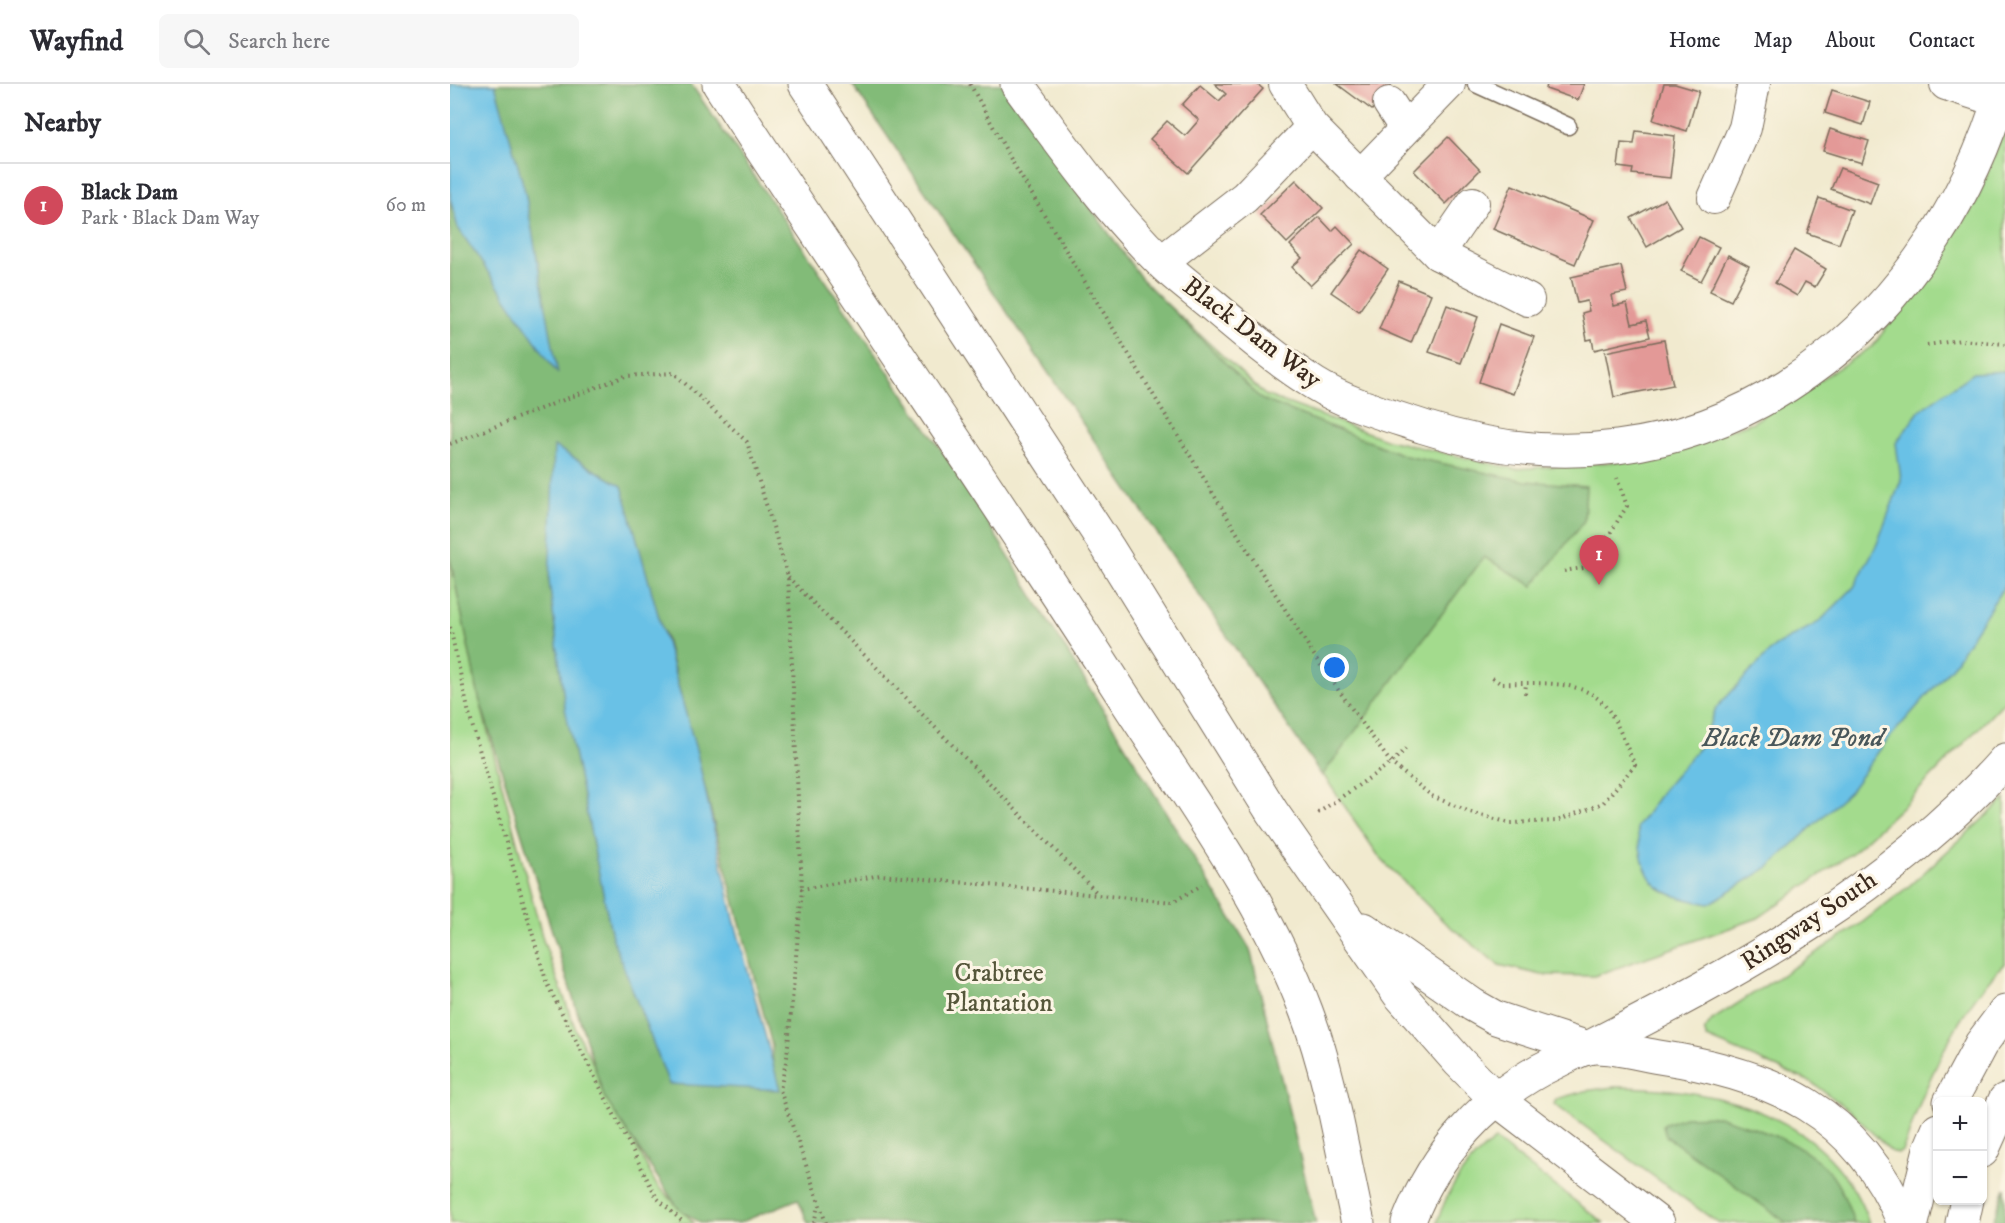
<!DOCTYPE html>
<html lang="en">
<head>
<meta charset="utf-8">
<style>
	body { margin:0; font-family:"IM FELL DW Pica",serif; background:#f7f7f7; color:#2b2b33 }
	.controls { position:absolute; right:18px; bottom:18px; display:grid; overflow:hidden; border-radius:9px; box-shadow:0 2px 4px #0004 }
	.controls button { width:54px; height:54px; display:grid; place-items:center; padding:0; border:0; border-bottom:2px solid #e1e1e2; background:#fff; color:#2b2b33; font:30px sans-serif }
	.you { position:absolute; left:885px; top:584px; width:21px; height:21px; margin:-15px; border:4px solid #fff; border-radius:50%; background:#1a73e8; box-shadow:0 0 0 9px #1a73e833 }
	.badge { display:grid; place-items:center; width:39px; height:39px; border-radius:50%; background:#d1495b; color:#fff; font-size:20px; font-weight:700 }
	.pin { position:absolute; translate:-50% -50px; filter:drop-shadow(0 2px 3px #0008) }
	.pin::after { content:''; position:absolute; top:32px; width:21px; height:18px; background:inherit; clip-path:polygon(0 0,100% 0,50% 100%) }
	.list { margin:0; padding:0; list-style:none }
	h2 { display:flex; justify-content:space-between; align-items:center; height:78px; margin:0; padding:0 24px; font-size:26px }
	h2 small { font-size:20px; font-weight:400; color:#7c7c81 }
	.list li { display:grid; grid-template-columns:39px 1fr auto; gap:18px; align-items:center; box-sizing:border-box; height:84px; padding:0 24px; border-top:2px solid #e1e1e2 }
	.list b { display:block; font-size:22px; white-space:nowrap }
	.list p { margin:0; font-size:20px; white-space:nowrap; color:#7c7c81 }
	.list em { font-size:20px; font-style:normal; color:#7c7c81 }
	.icon { flex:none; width:33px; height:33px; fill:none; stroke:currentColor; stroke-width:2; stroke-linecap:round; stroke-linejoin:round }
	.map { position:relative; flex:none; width:1555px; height:1139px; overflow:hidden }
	header { display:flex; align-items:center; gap:36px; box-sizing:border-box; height:84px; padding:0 30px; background:#fff; border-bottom:2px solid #e1e1e2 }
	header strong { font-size:28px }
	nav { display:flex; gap:33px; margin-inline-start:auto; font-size:21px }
	.search { width:420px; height:54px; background:#f7f7f7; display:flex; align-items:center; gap:15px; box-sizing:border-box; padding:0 21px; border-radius:9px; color:#7c7c81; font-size:22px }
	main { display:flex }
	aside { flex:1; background:#fff }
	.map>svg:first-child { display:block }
	.green { fill:#a3db8d; stroke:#6f8256; stroke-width:1.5 }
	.forest { fill:#82bb78; stroke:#5e724b; stroke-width:1.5; fill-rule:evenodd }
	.water { fill:#69c1e6; stroke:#527682; stroke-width:1.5 }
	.building { fill:#e39997 }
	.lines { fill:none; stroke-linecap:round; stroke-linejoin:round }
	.lane-casing { stroke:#7b6d5c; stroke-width:19 }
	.street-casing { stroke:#7b6d5c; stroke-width:34 }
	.secondary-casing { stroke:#7b6d5c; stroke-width:35 }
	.primary-casing { stroke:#7b6d5c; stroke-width:35 }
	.highway-casing { stroke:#7b6d5c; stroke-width:35 }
	.path { stroke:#7b6d5c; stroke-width:4; stroke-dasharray:1.5 4.5; stroke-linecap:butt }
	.lane { stroke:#fff; stroke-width:16 }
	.street { stroke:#fff; stroke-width:32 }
	.secondary { stroke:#fff; stroke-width:33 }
	.primary { stroke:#fff; stroke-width:33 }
	.highway { stroke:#fff; stroke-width:33 }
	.labels { text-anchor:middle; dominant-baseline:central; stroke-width:6; stroke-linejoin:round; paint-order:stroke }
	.street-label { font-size:26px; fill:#3b2a1e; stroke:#fcf5e5 }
	.park-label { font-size:26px; fill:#55563a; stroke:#fcf5e5 }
	.water-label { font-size:27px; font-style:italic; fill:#49575a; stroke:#fcf5e5 }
</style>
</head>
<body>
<header>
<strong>Wayfind</strong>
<div class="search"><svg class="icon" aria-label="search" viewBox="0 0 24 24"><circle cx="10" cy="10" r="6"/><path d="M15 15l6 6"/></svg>Search here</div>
<nav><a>Home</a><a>Map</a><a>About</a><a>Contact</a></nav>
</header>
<main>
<aside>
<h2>Nearby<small></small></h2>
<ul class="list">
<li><span class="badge">1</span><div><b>Black Dam</b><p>Park · Black Dam Way</p></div><em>60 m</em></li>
</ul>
</aside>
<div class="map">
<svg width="1555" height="1139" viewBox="0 0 1555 1139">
	<rect width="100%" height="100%" fill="#fcf5e5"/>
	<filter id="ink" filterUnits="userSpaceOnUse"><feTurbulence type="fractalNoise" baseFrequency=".0167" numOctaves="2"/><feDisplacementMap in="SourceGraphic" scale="12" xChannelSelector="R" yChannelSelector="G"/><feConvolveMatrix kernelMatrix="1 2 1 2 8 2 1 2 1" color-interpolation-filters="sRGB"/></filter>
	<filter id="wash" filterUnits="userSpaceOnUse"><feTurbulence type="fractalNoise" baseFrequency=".008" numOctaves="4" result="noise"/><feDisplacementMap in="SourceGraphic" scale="24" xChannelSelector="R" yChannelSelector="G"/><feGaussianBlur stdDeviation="1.35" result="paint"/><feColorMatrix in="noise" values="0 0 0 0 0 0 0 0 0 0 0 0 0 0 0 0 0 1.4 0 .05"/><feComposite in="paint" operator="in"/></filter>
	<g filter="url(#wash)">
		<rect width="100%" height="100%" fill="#f1eacf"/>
		<!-- green -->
		<g class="green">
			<path d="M 402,0 L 617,103 L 694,199 L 815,311 L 938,356 L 1065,385 L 1191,376 L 1303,338 L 1423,262 L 1525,121 L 1555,44 L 1555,617 L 1456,719 L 1402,769 L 1308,834 L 1144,892 L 1092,891 L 1049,881 L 993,837 L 930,774 Z"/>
			<path d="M 0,474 L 29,614 L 93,856 L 127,949 L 206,1100 L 244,1139 L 0,1139 Z"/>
			<path d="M 1555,715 L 1555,879 C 1516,917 1488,973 1468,1024 C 1462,1038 1459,1053 1452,1067 L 1449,1069 L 1442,1068 L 1399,1026 L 1361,998 L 1257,954 L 1254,947 L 1262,936 L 1409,841 L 1459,802 Z"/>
			<path d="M 1163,1003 C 1267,1003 1381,1030 1419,1139 L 1268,1139 L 1104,1020 L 1106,1015 L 1135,1007 Z"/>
			<path d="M 1045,1056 L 1154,1139 L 987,1139 C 996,1107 1018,1075 1045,1056 Z"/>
		</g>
		<!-- forest -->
		<g class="forest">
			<path d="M 0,0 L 241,0 L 506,387 L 800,865 L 866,1139 L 358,1139 L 348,1115 L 289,1139 L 250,1139 L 228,1124 L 154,1013 L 29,614 L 0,474 ZM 214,547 L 322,962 L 324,1006 Z"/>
			<path d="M 402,0 L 552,0 L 691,194 L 811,315 L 956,372 L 1076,397 L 1136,402 L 1134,437 L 1083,502 L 1034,473 L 872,692 Z"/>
			<path d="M 1268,1032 C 1304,1044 1345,1055 1374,1082 C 1388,1096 1398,1120 1404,1139 L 1337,1139 L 1216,1052 L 1213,1041 L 1234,1033 Z"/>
			<path d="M 1555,1104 L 1555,1139 L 1542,1139 Z"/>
		</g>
		<!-- water -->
		<g class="water">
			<path d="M 0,0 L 45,0 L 75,107 L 108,290 L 8,144 L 0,114 Z"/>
			<path d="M 1555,287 L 1555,501 L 1502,583 L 1434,660 L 1400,707 L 1319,783 L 1259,820 C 1202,810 1194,800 1187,743 L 1212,707 L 1252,660 L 1266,624 L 1325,562 L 1369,538 L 1404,503 L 1427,460 L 1451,396 L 1446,359 L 1470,326 L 1523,289 Z"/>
			<path d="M 104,362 L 172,402 L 247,669 L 284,835 L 330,1006 L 219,1000 L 162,853 L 115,624 L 99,497 Z"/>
		</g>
		<g id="blocks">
			<!-- building -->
			<g class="building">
				<path d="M 765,0 L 807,0 L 813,5 L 738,89 L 700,55 L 717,37 L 735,52 L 749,36 L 732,21 L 750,1 L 769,17 L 776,10 Z"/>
				<path d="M 887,0 L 942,0 L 922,26 Z"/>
				<path d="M 1097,0 L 1134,0 L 1128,16 L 1096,5 Z"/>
				<path d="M 1214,0 L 1225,0 L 1249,7 L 1237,47 L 1203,36 Z"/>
				<path d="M 1382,6 L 1420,18 L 1413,41 L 1375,29 Z"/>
				<path d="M 1380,45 L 1419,57 L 1412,79 L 1373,67 Z"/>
				<path d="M 1186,47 L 1225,52 L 1220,94 L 1182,90 L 1183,85 L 1168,83 L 1171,59 L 1184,60 Z"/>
				<path d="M 998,53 L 1030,86 L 996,120 L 964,87 Z"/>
				<path d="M 1390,84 L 1428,98 L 1420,120 L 1381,105 Z"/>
				<path d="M 846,96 L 873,124 L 837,159 L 810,131 Z"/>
				<path d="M 1062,101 L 1144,136 L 1125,180 L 1043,145 Z"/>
				<path d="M 1369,114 L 1402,126 L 1389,160 L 1357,149 Z"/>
				<path d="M 1215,115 L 1231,143 L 1197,163 L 1181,134 Z"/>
				<path d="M 869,133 L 882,147 L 887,142 L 904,160 L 860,202 L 842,183 L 852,174 L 840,161 Z"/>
				<path d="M 1249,153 L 1269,163 L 1251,197 L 1231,187 Z"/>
				<path d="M 911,166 L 938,185 L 909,227 L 881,208 Z"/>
				<path d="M 1344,166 L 1376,185 L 1365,203 L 1355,198 L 1347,212 L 1325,199 Z"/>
				<path d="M 1278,171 L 1299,182 L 1281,217 L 1260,207 Z"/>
				<path d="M 1171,182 L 1177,208 L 1162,211 L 1164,222 L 1177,219 L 1182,240 L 1196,237 L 1200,253 L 1144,266 L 1142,255 L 1137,256 L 1132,229 L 1139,227 L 1137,217 L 1127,219 L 1121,193 Z"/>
				<path d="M 949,197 L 981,210 L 961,259 L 929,245 Z"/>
				<path d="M 997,221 L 1028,233 L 1011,279 L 979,268 Z"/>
				<path d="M 1049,240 L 1084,253 L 1063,310 L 1029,298 Z"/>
				<path d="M 1214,256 L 1223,301 L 1164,313 L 1155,268 Z"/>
			</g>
		</g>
	</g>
	<g filter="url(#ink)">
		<use href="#blocks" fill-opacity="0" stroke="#7b6d5c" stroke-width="1.5"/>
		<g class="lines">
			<defs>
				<path id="lane" d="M 1026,0 L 1118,42"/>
				<g id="street">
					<path d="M 835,0 L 862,43 L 988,170 L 1078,216"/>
					<path d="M 1496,0 L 1549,17"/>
					<path d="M 939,19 L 955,44"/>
					<path d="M 910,92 L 999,0"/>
					<path d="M 1264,114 L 1295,44 L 1304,0"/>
					<path d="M 988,170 L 1023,119"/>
					<path d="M 711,178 L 795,113 L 862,43"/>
				</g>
				<path id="secondary" d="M 567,0 C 612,61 657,125 711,178 C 726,193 744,206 761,220 C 794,248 828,277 865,300 C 897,320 938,331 974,343 C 1244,431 1479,259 1554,0"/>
				<g id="primary">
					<path d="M 1138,964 C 1289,887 1441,805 1555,676"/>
					<path d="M 1500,1018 L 1531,960 L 1555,928"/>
					<path d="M 1532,1067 L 1555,1016"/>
					<path d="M 1462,1139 L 1480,1065 L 1488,1046"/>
					<path d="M 1512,1139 L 1517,1116"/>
				</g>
				<g id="highway">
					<path d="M 269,0 C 401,204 539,403 670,607 C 736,710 813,812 856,927 C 882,996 892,1068 908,1139"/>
					<path d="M 355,0 L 658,464 L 822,728 L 949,910 L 1009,978 L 1046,1015 L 1208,1139"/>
					<path d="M 914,845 L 1023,921 L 1046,934 L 1138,964"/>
					<path d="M 958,1139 C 985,1069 1036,1011 1104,979 C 1114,974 1126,967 1137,964 C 1154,960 1190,970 1209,973 C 1322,990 1408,1027 1454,1139"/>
				</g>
			</defs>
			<!-- lane casing -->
			<use href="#lane" class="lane-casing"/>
			<!-- street casing -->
			<use href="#street" class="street-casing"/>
			<!-- secondary casing -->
			<use href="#secondary" class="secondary-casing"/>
			<!-- primary casing -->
			<use href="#primary" class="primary-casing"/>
			<!-- highway casing -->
			<use href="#highway" class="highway-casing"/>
			<!-- path -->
			<g class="path">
				<path d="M 520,0 L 563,79 L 793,459 L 869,579 L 941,679 L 982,712 L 1020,728 L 1060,739 L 1107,737 L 1153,719 L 1185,681 C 1175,661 1165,627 1146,613 C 1121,595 1080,600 1050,599 L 1041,593"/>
				<path d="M 1477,261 L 1511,256 L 1555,260"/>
				<path d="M 0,360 L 175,292 L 224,289 L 297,358 L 338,492 L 352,805"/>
				<path d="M 1114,487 L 1139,483 L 1177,422 L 1167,394"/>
				<path d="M 338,493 L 647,809"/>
				<path d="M 0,543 L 19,630 L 97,900 L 207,1114 L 234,1139"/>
				<path d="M 1075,610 L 1076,599"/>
				<path d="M 868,729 L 941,679 L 956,665"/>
				<path d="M 364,1139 L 368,1122"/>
				<path d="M 376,1139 L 330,1006 L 337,973 L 352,805 L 431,791 L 723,818 L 752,801"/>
			</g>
			<!-- lane -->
			<use href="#lane" class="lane"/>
			<!-- street -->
			<use href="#street" class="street"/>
			<!-- secondary -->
			<use href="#secondary" class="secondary"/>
			<!-- primary -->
			<use href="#primary" class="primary"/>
			<!-- highway -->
			<use href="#highway" class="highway"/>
		</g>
	</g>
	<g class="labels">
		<!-- street labels -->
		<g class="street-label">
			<text transform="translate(802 249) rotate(37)">Black Dam Way</text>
			<text transform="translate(1359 837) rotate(-34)">Ringway South</text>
		</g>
		<!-- park labels -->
		<g class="park-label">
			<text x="549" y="889">Crabtree<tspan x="549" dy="30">Plantation</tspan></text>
		</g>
		<!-- water labels -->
		<g class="water-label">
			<text x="1343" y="654">Black Dam Pond</text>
		</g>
	</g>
</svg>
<div class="controls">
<button>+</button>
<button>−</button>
</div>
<div class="you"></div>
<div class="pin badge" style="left:1149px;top:501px">1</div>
</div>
</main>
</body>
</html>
